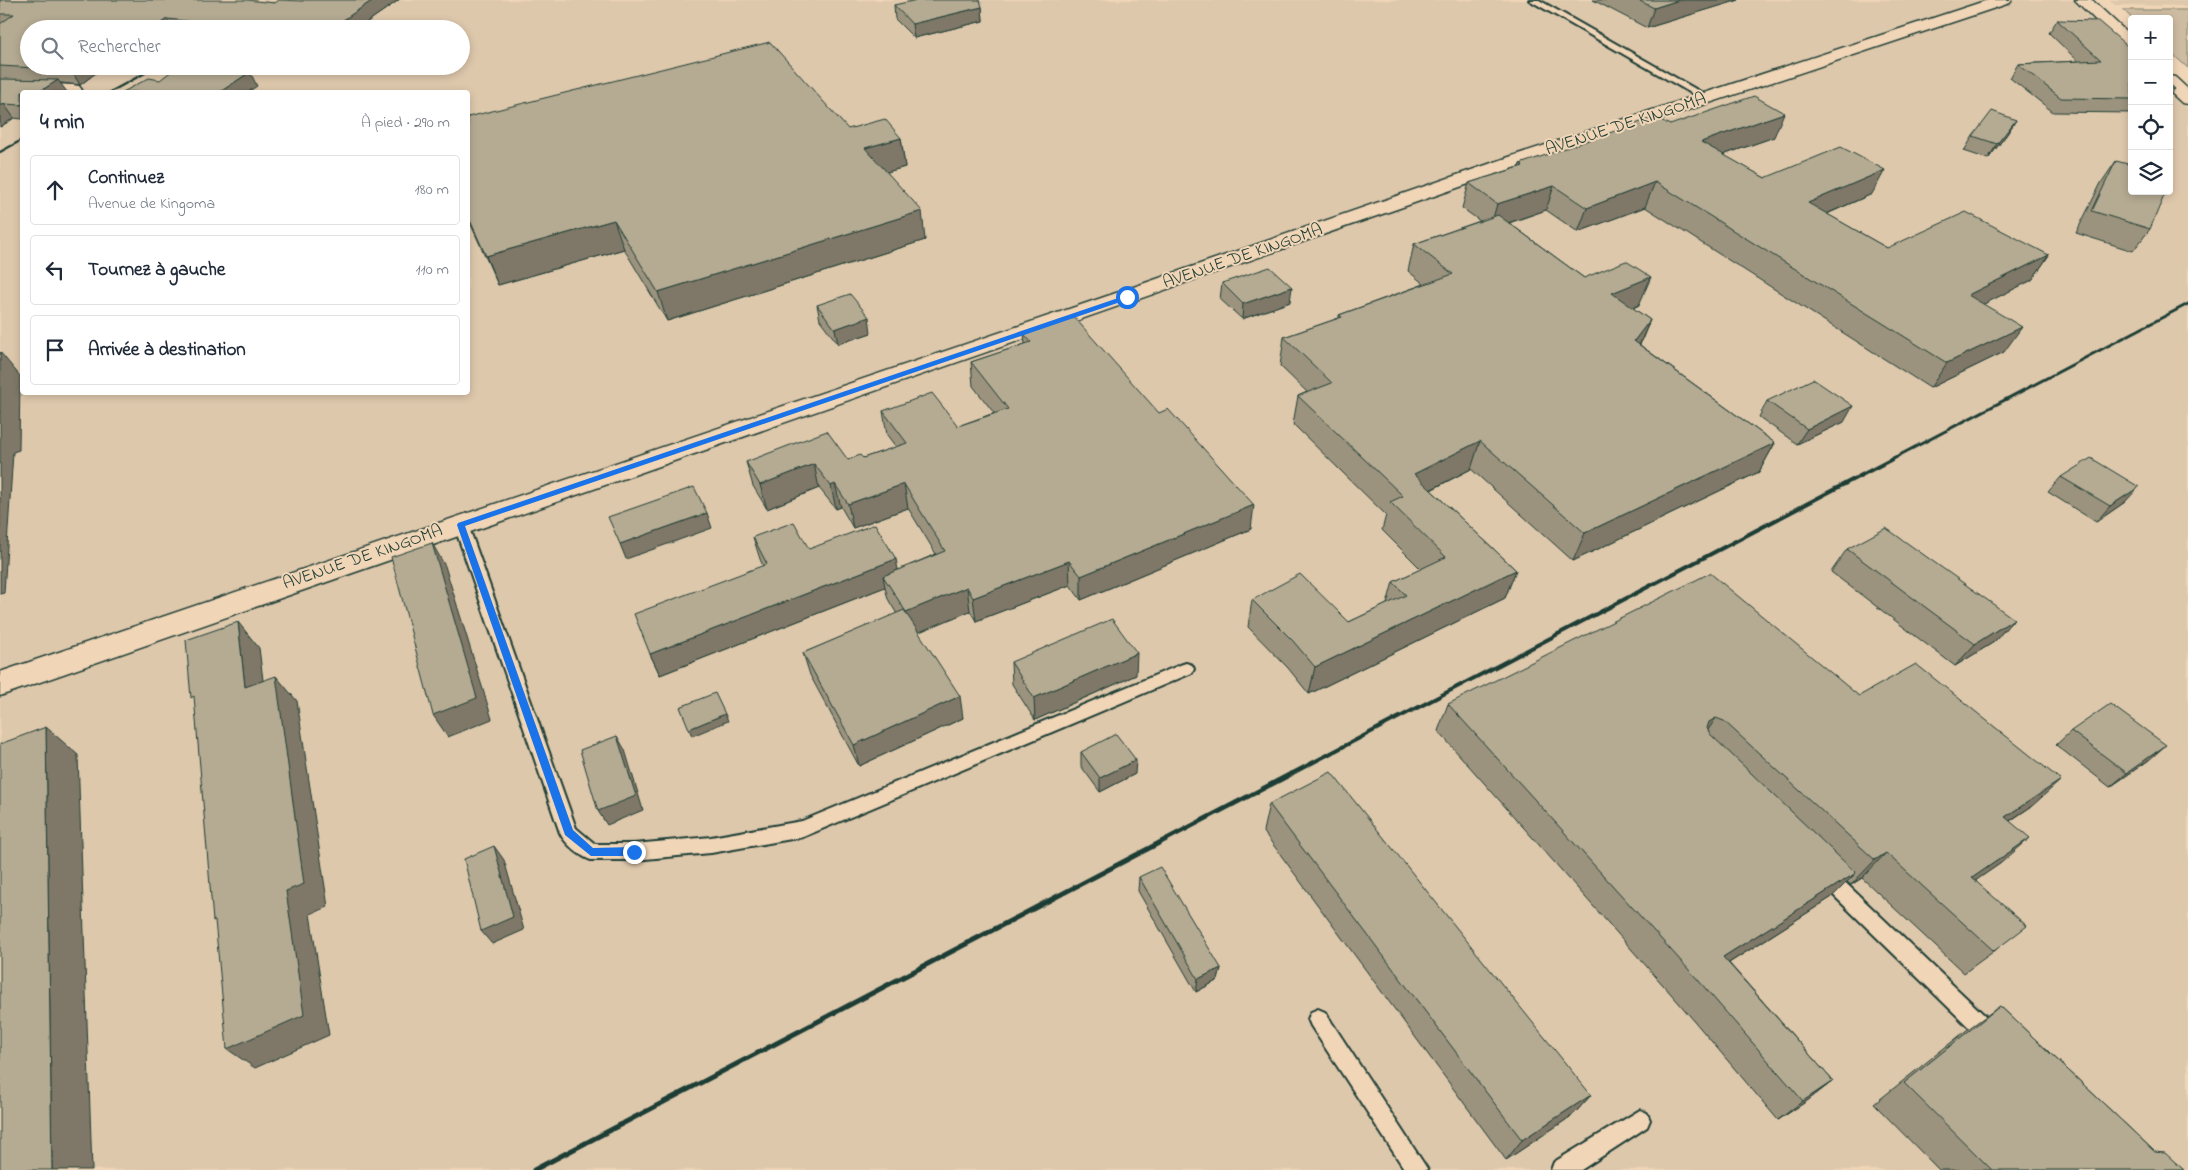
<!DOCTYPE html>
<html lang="fr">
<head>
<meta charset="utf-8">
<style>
	body { margin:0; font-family:"Indie Flower",sans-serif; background:#f6f6f7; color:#1f2937 }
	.controls { position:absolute; right:15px; top:15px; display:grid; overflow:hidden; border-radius:5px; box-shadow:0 2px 8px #0003 }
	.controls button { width:45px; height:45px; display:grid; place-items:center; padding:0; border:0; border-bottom:1px solid #e0e1e3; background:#fff; color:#1f2937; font:25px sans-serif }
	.stop { position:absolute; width:15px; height:15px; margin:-11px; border:4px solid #1a73e8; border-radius:50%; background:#fff }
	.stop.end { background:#1a73e8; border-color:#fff; box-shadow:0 1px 5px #0008 }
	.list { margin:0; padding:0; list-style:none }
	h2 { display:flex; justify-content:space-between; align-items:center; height:65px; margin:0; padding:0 20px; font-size:21px }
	h2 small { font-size:16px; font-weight:400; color:#747a83 }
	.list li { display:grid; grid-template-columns:32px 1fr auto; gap:15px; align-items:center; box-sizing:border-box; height:70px; margin:0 10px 10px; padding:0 10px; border:1px solid #e0e1e3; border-radius:5px }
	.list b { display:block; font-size:19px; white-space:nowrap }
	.list p { margin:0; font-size:16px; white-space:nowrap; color:#747a83 }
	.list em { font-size:16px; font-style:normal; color:#747a83 }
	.icon { flex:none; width:28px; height:28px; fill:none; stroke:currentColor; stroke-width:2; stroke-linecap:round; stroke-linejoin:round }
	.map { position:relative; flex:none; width:2188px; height:1170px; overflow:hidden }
	.search { position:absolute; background:#fff; box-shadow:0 2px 8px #0003; left:20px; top:20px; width:450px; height:55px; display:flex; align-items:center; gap:12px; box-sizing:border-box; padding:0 18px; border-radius:28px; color:#747a83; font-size:19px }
	.panel { position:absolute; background:#fff; box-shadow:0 2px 8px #0003; left:20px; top:90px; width:450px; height:305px; border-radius:5px }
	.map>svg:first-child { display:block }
	.built { fill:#dec8ac; fill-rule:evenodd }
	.green { fill:#cebca2; stroke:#767c6b }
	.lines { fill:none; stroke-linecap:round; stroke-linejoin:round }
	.lane-casing { stroke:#1f3d34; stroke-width:4 }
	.street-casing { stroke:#1f3d34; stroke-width:3 }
	.secondary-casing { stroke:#1f3d34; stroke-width:3 }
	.lane { fill:#f0d5b7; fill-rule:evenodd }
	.street { fill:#f0d5b7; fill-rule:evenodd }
	.secondary { fill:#f0d5b7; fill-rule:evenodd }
	.rail-far3 { stroke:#1f3d34; stroke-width:2.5 }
	.rail-far2 { stroke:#1f3d34; stroke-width:3 }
	.rail-far1 { stroke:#1f3d34; stroke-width:4 }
	.rail { stroke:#1f3d34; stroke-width:5 }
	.wall { fill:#9c937e; stroke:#1f3d34 }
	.shaded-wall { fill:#7f7867; stroke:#1f3d34 }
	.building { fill:#b5ab93; stroke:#1f3d34 }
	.route { fill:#1a73e8 }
	.labels { text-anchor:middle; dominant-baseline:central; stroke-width:4; stroke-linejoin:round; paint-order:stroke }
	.street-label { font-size:18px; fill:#1f3d34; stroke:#f0d5b7 }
</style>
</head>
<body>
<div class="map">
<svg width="2188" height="1170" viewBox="0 0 2188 1170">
	<rect width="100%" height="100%" fill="#f0d5b7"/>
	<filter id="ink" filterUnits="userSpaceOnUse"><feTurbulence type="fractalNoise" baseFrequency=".02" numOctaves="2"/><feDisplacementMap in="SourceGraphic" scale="10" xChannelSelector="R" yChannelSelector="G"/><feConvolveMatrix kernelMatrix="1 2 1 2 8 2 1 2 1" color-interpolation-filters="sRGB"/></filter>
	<g filter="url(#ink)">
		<!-- built -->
		<g class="built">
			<path d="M 0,0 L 2076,0 L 2132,55 L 2132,191 L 2169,191 L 2169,91 L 2188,109 L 2188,1170 L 0,1170 ZM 29,29 L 461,29 L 461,66 L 29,66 ZM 22,92 L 468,92 L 468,392 L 22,392 Z"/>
			<path d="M 2110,0 L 2188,0 L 2188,6 L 2115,5 Z"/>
		</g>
		<!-- green -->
		<path class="green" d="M 2123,10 L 2188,10 L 2188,68 L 2169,51 L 2169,19 L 2133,19 Z"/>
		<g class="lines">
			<defs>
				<g id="lane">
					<path d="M 1529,0 L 1539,0 L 1713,99 L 1711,101 L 1705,101 Z"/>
					<path d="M 461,520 L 466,521 L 468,525 L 576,828 L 595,844 L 634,844 L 711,837 L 802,821 L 1180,665 L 1186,663 L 1192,665 L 1194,669 L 1192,673 L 803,837 L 711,853 L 634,860 L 591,860 C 580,856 565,844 560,833 L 454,525 L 456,521 Z"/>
					<path d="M 1826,868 L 1832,870 L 1998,1028 L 2001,1035 L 1998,1042 L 1991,1045 L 1984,1042 L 1820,882 L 1817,876 L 1820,870 Z"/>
					<path d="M 1318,1009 L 1325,1012 L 1428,1170 L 1405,1170 L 1311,1026 L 1308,1019 L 1311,1012 Z"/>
					<path d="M 1640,1110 L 1647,1113 L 1650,1120 L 1647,1127 L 1581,1170 L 1551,1170 L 1554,1162 Z"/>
				</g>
				<path id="street" d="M 0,81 L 73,85 L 79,86 L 82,90 L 80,92 L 0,91 Z"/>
				<g id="secondary">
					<path d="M 1988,0 L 2012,0 L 2010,3 L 1526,164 L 0,696 L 0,672 L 1119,292 L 1512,156 Z"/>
					<path d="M 2075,0 L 2092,0 L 2132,37 L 2132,51 L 2126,50 Z"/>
					<path d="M 2169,76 L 2175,77 L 2188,89 L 2188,104 L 2182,103 L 2169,91 Z"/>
				</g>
			</defs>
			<!-- lane casing -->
			<use href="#lane" class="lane-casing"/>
			<!-- street casing -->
			<use href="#street" class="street-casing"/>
			<!-- secondary casing -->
			<use href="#secondary" class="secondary-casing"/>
			<!-- lane -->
			<use href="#lane" class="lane"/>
			<!-- street -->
			<use href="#street" class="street"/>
			<!-- secondary -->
			<use href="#secondary" class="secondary"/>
			<!-- rail-far3 -->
			<g class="rail-far3">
				<path d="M 110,92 L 158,66"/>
				<path d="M 0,152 L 22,140"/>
			</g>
			<!-- rail-far2 -->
			<path class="rail-far2" d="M 1894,458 L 2188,304"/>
			<!-- rail-far1 -->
			<path class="rail-far1" d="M 1289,775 L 1896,457"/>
			<!-- rail -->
			<path class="rail" d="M 534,1170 L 1291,774"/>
		</g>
		<!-- wall -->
		<g class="wall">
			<path d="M 0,0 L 275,3 L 303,1 L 399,0 L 357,29 L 29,29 L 105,66 L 80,85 L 61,83 L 22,92 L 22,119 L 14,118 L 0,127 Z"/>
			<path d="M 1593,0 L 1739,0 L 1647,28 Z"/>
			<path d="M 894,5 L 982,7 L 983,21 L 914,38 L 895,19 Z"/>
			<path d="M 2057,20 L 2132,50 L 2132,113 L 2053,112 L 2010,78 L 2018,64 L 2078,61 L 2049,33 Z"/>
			<path d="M 2169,84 L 2175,89 L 2169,96 Z"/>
			<path d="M 468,117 L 901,138 L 905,167 L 887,172 L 925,240 L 667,321 L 624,249 L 498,285 L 468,218 Z"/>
			<path d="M 2016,120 L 2007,134 L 1988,159 L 1964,151 L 1973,136 Z"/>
			<path d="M 1670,125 L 1774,137 L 1723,155 L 1765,178 L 1872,194 L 1827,214 L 1887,248 L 2049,255 L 2032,280 L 1983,304 L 2004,352 L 1930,388 L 1645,207 L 1578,232 L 1546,210 L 1509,223 L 1584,278 L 1639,305 L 1633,308 L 1650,320 L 1640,345 L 1775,443 L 1759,472 L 1573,561 L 1471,469 L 1431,490 L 1516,570 L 1505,598 L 1309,694 L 1288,668 L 1248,627 L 1252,600 L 1349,622 L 1387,604 L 1393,582 L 1421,569 L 1382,530 L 1386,515 L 1293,424 L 1298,396 L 1307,392 L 1280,366 L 1284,337 L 1339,318 L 1339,315 L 1424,284 L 1408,271 L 1414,244 L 1480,221 L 1462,208 L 1469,183 L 1519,167 L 1520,164 Z"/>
			<path d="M 2116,161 L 2150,229 L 2133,251 L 2076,233 L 2101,183 Z"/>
			<path d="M 1222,283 L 1290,302 L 1242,319 L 1220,299 Z"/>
			<path d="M 817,305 L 871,333 L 838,344 L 820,320 Z"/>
			<path d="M 1024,334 L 1251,529 L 1081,600 L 1070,585 L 976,621 L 970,611 L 918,632 L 963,718 L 859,766 L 810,675 L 803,653 L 897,614 L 888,599 L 885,587 L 660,675 L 650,654 L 763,566 L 760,559 L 753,537 L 809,549 L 898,570 L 936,554 L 908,508 L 853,528 L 841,507 L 836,509 L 819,488 L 767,509 L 753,486 L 746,462 L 848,460 L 863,458 L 896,447 L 887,435 L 883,411 L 958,426 L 994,413 L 973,386 L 971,362 L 1025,344 Z"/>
			<path d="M 1767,401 L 1844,422 L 1797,444 L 1759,417 Z"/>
			<path d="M 2061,477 L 2125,502 L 2096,522 L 2048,492 Z"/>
			<path d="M 1847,549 L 2014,619 L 1994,642 L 1955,666 L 1831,572 Z"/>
			<path d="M 1011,662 L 1136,675 L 1035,720 L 1012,684 Z"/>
			<path d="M 1859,696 L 2032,806 L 2010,821 L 2001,863 L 1976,880 L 1997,949 L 1964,973 L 1862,878 L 1851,885 L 1847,882 L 1832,897 L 1729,963 L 1833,1081 L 1807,1101 L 1778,1120 L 1679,1003 L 1438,731 L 1448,704 Z"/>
			<path d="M 2071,731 L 2149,760 L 2110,787 L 2056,745 Z"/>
			<path d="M 1081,752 L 1135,774 L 1100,792 L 1081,766 Z"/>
			<path d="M 1269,804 L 1591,1095 L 1573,1115 L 1506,1160 L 1263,831 Z"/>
			<path d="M 1139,877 L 1221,968 L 1218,980 L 1196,992 L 1138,891 Z"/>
			<path d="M 2000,1006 L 2155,1152 L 2184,1170 L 1939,1170 L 1874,1104 L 1968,1029 Z"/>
		</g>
		<!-- shaded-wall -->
		<g class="shaded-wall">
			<path d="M 373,0 L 399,0 L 357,29 L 330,29 Z"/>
			<path d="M 1679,0 L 1739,0 L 1647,28 L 1654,8 Z"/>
			<path d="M 982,7 L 983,21 L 914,38 L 912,24 Z"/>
			<path d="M 167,19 L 173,29 L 152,29 Z"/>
			<path d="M 77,66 L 105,66 L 80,85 L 71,70 Z"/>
			<path d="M 226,66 L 252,66 L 231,83 L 223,68 Z"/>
			<path d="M 250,72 L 257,86 L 248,92 L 220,92 Z"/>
			<path d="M 58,80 L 67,92 L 39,92 Z"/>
			<path d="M 4,104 L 14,118 L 0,127 L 0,106 Z"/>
			<path d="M 1784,113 L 1774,137 L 1691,166 L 1701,142 Z"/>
			<path d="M 2016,120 L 2007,134 L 1988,159 L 1997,144 Z"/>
			<path d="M 901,138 L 905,167 L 869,177 L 865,148 Z"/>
			<path d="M 1885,170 L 1872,194 L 1796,227 L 1808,203 Z"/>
			<path d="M 1655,182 L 1645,207 L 1578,232 L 1587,208 Z"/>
			<path d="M 1554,186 L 1546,210 L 1490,229 L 1497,204 Z"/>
			<path d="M 922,211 L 925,240 L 667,321 L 658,292 Z"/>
			<path d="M 614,220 L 624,249 L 498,285 L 486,256 Z"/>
			<path d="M 2049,255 L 2032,280 L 1952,320 L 1968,295 Z"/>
			<path d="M 1651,277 L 1639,305 L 1602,321 L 1612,293 Z"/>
			<path d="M 1292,287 L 1290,302 L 1242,319 L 1243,304 Z"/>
			<path d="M 869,317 L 871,333 L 838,344 L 835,329 Z"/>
			<path d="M 1650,320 L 1638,348 L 1634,341 Z"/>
			<path d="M 2022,327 L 2004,352 L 1930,388 L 1947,363 Z"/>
			<path d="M 0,352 L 20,376 L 19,450 L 13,452 L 4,593 L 0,594 Z"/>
			<path d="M 1853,406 L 1844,422 L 1797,444 L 1807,429 Z"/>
			<path d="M 1480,441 L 1471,469 L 1406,502 L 1414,474 Z"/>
			<path d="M 1775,443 L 1759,472 L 1573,561 L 1585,533 Z"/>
			<path d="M 814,464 L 819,488 L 767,509 L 760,485 Z"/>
			<path d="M 835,484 L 841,507 L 836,509 L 831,486 Z"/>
			<path d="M 904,484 L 908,508 L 853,528 L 848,504 Z"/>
			<path d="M 2139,487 L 2125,502 L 2096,522 L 2110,506 Z"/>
			<path d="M 1254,505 L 1251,529 L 1081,600 L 1081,576 Z"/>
			<path d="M 707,513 L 712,528 L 626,559 L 620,544 Z"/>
			<path d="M 432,543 L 445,566 L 492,719 L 448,737 L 433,715 Z"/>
			<path d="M 896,559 L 900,581 L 883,576 L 885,587 L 660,675 L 650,654 Z"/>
			<path d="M 1069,561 L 1070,585 L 976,621 L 973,598 Z"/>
			<path d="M 1516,570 L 1505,598 L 1309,694 L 1315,667 Z"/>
			<path d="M 967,587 L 970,611 L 910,636 L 906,612 Z"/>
			<path d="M 2014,619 L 1994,642 L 1955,666 L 1975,644 Z"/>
			<path d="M 238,622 L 259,648 L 267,712 L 245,687 Z"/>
			<path d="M 1137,653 L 1136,675 L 1035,720 L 1034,698 Z"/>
			<path d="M 276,676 L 297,701 L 328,907 L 310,914 L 329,1035 L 255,1068 L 227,1049 L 286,891 Z"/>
			<path d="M 960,696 L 963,718 L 859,766 L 854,745 Z"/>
			<path d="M 725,714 L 728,721 L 692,736 L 689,729 Z"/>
			<path d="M 1716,718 L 1698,745 L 1709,722 Z"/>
			<path d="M 46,727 L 78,755 L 92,1170 L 52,1170 Z"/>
			<path d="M 617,736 L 625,750 L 643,810 L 607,825 L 598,811 Z"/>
			<path d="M 2166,745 L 2149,760 L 2110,787 L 2127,773 Z"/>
			<path d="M 1136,760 L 1135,774 L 1100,792 L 1100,778 Z"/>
			<path d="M 2061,780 L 2032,806 L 1977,842 L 2005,817 Z"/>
			<path d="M 2030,838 L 2001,863 L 1945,902 L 1972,878 Z"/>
			<path d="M 494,846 L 504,860 L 524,930 L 492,944 L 481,931 Z"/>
			<path d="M 1886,853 L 1862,878 L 1851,885 L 1875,860 Z"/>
			<path d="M 1856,873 L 1832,897 L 1702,980 L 1723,957 Z"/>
			<path d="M 1221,968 L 1218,980 L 1196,992 L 1198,979 Z"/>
			<path d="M 1833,1081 L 1807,1101 L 1778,1120 L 1803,1101 Z"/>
			<path d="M 1591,1095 L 1573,1115 L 1506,1160 L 1522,1140 Z"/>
		</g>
		<!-- building -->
		<g class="building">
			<path d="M 0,0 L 247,0 L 275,3 L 279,0 L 303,1 L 304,0 L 373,0 L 330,29 L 310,27 L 307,29 L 228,29 L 232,26 L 167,19 L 152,29 L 29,29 L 29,66 L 77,66 L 71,70 L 0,66 L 0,24 L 14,14 L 0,14 Z"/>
			<path d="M 917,0 L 980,0 L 982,7 L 912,24 L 894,5 Z"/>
			<path d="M 1638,0 L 1679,0 L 1654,8 Z"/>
			<path d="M 2057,20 L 2098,21 L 2132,50 L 2132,99 L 2061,98 L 2018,64 L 2101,60 Z"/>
			<path d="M 770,42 L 848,129 L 885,119 L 901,138 L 865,148 L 922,211 L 658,292 L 614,220 L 486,256 L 468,216 L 468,117 Z"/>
			<path d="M 178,66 L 226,66 L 223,68 L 250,72 L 220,92 L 123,92 L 149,78 L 160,80 Z"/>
			<path d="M 0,79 L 58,80 L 39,92 L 22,92 L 22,104 L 21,105 L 4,104 L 0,106 Z"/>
			<path d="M 2169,84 L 2175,89 L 2169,89 Z"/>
			<path d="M 1754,96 L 1784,113 L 1701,142 L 1765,178 L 1841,147 L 1885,170 L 1808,203 L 1887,248 L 1966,212 L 2049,255 L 1968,295 L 2022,327 L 1947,363 L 1655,182 L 1587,208 L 1554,186 L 1497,204 L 1469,183 L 1523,166 L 1520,164 L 1655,117 L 1670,125 Z"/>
			<path d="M 1992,111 L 2016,120 L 1997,144 L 1973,136 Z"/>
			<path d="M 2116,161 L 2132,165 L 2132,191 L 2166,191 L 2150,229 L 2092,211 Z"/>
			<path d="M 1498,215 L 1584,278 L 1626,261 L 1651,277 L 1612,293 L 1650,320 L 1634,341 L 1775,443 L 1585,533 L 1480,441 L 1414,474 L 1516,570 L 1315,667 L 1293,641 L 1252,600 L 1300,574 L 1349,622 L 1406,595 L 1393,582 L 1446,557 L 1390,502 L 1403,496 L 1298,396 L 1332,383 L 1284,337 L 1342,317 L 1339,315 L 1453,274 L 1414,244 Z"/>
			<path d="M 1270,267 L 1292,287 L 1243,304 L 1222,283 Z"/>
			<path d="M 850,294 L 869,317 L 835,329 L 817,305 Z"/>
			<path d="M 1074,317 L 1159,413 L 1168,409 L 1254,505 L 1081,576 L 1069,561 L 973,598 L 967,587 L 906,612 L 883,576 L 945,551 L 904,484 L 848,504 L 835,484 L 831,486 L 814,464 L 760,485 L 746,462 L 827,431 L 848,460 L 860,455 L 863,458 L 907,443 L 883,411 L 932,393 L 958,426 L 1008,409 L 971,362 L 1031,342 L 1024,334 Z"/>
			<path d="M 1813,379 L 1853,406 L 1807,429 L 1767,401 Z"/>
			<path d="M 2091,458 L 2139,487 L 2110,506 L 2061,477 Z"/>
			<path d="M 694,487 L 707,513 L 620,544 L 608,517 Z"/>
			<path d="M 794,522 L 809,549 L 875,524 L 896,559 L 650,654 L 634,614 L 767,564 L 753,537 Z"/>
			<path d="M 1886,528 L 2014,619 L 1975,644 L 1847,549 Z"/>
			<path d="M 432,543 L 477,698 L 433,715 L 391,557 Z"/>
			<path d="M 1710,573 L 1859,696 L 1916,664 L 2061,780 L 2005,817 L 2030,838 L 1972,878 L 2027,926 L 1994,951 L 1886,853 L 1875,860 L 1724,721 L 1716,718 L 1709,722 L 1707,728 L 1710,734 L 1856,873 L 1723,957 L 1833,1081 L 1803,1101 L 1699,981 L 1448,704 Z"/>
			<path d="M 904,610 L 960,696 L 854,745 L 803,653 Z"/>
			<path d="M 1112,619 L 1137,653 L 1034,698 L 1011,662 Z"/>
			<path d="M 238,622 L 245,687 L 276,676 L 304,884 L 286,891 L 304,1015 L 227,1049 L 215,920 L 213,921 L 194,696 L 191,698 L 186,640 Z"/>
			<path d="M 715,693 L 725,714 L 689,729 L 680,707 Z"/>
			<path d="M 2110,704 L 2166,745 L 2127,773 L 2071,731 Z"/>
			<path d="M 46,727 L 52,1170 L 0,1170 L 0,744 Z"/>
			<path d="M 1116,734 L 1136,760 L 1100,778 L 1081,752 Z"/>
			<path d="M 617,736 L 636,796 L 598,811 L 580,750 Z"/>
			<path d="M 1331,772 L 1591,1095 L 1522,1140 L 1269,804 Z"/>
			<path d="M 494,846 L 513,917 L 481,931 L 464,859 Z"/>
			<path d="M 1160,867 L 1221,968 L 1198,979 L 1139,877 Z"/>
			<path d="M 2000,1006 L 2155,1152 L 2165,1153 L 2184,1170 L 1992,1170 L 1904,1083 Z"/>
		</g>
	</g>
	<!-- route -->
	<path class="route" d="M 1127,295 L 1130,297 L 1129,299 L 465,526 L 573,830 L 593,848 L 634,847 L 639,852 L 634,856 L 591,856 L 565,835 L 457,525 L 458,523 Z"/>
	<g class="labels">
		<!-- street labels -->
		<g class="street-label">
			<text transform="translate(1626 125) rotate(-18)">AVENUE DE KINGOMA</text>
			<text transform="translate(1243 257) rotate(-19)">AVENUE DE KINGOMA</text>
			<text transform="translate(363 558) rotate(-19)">AVENUE DE KINGOMA</text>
		</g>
	</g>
</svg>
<div class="controls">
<button>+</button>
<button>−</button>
<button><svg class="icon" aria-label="locate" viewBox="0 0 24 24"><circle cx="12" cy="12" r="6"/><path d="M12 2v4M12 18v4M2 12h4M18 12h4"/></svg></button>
<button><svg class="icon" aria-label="layers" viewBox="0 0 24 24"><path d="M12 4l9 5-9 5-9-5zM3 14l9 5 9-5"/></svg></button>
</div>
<div class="stop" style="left:1127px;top:297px"></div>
<div class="stop end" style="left:634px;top:852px"></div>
<div class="search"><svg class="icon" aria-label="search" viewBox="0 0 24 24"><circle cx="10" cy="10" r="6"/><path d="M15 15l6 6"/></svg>Rechercher</div>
<section class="panel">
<h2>4 min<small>À pied · 290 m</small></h2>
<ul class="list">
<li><svg class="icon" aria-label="ahead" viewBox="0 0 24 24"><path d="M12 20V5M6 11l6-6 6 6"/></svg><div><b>Continuez</b><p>Avenue de Kingoma</p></div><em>180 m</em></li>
<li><svg class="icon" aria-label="left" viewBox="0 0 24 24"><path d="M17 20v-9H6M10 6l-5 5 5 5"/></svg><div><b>Tournez à gauche</b></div><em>110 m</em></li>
<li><svg class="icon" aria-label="arrive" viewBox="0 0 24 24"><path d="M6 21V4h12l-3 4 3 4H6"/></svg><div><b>Arrivée à destination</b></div></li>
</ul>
</section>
</div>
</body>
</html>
